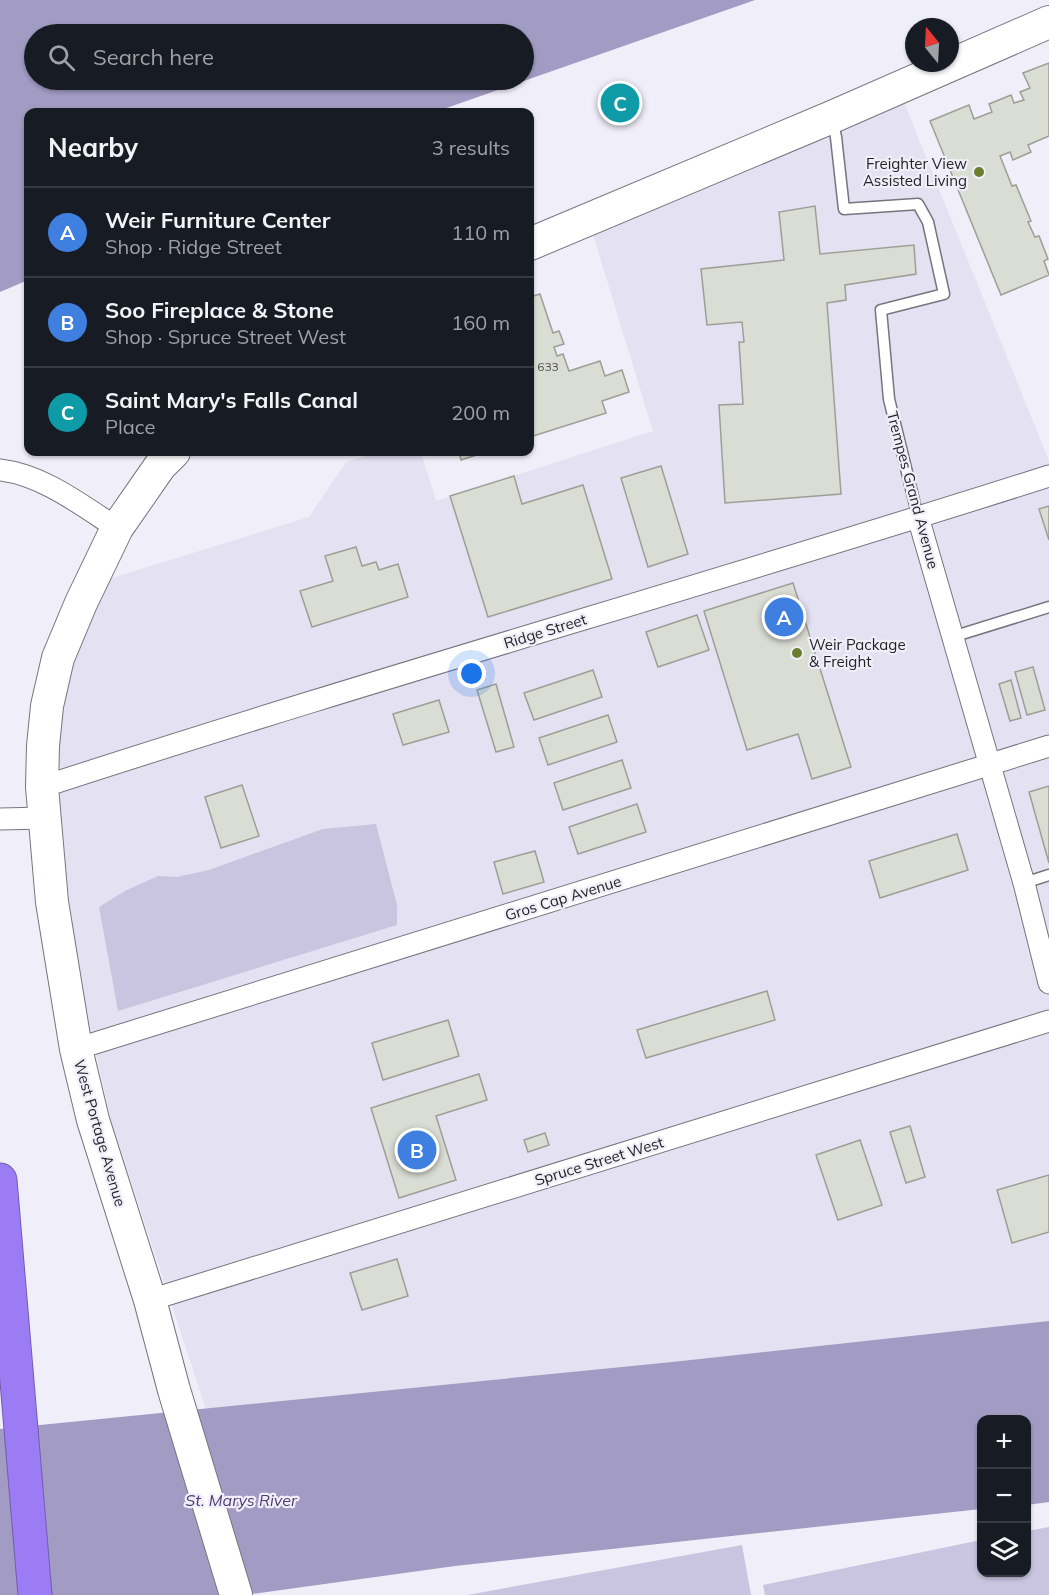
<!DOCTYPE html>
<html lang="en">
<head>
<meta charset="utf-8">
<style>
	body { margin:0; font-family:Mulish,sans-serif; background:#20242c; color:#f1f3f6 }
	.controls { position:absolute; right:18px; bottom:18px; display:grid; overflow:hidden; border-radius:12px; box-shadow:0 2px 4px #0004 }
	.controls button { width:54px; height:54px; display:grid; place-items:center; padding:0; border:0; border-bottom:2px solid #363941; background:#171b24; color:#f1f3f6; font:30px sans-serif }
	.compass { position:absolute; left:905px; top:18px; width:54px; height:54px; border-radius:50%; background:#171b24; box-shadow:0 2px 4px #0004; rotate:342deg }
	.you { position:absolute; left:472px; top:674px; width:21px; height:21px; margin:-15px; border:4px solid #fff; border-radius:50%; background:#1a73e8; box-shadow:0 0 0 9px #1a73e833 }
	.badge { display:grid; place-items:center; width:39px; height:39px; border-radius:50%; background:#6b7e2e; color:#fff; font-size:20px; font-weight:700 }
	.pin { position:absolute; translate:-50% -50%; border:3px solid #fff; box-shadow:0 2px 6px #0006 }
	.list { margin:0; padding:0; list-style:none }
	h2 { display:flex; justify-content:space-between; align-items:center; height:78px; margin:0; padding:0 24px; font-size:26px }
	h2 small { font-size:20px; font-weight:400; color:#9ea1a6 }
	.list li { display:grid; grid-template-columns:39px 1fr auto; gap:18px; align-items:center; box-sizing:border-box; height:90px; padding:0 24px; border-top:2px solid #363941 }
	.list b { display:block; font-size:22px; white-space:nowrap }
	.list p { margin:0; font-size:20px; white-space:nowrap; color:#9ea1a6 }
	.list em { font-size:20px; font-style:normal; color:#9ea1a6 }
	.icon { flex:none; width:33px; height:33px; fill:none; stroke:currentColor; stroke-width:2; stroke-linecap:round; stroke-linejoin:round }
	.map { position:relative; flex:none; width:1049px; height:1595px; overflow:hidden }
	.search { position:absolute; background:#171b24; box-shadow:0 2px 4px #0004; left:24px; top:24px; width:510px; height:66px; display:flex; align-items:center; gap:15px; box-sizing:border-box; padding:0 21px; border-radius:33px; color:#9ea1a6; font-size:22px }
	.panel { position:absolute; background:#171b24; box-shadow:0 2px 4px #0004; left:24px; top:108px; width:510px; height:348px; border-radius:12px }
	.map>svg:first-child { display:block }
	.built { fill:#e4e1f2 }
	.green { fill:#c9c4e0 }
	.water { fill:#a29bc3; fill-rule:evenodd }
	.building { fill:#daddd4; stroke:#9d9f96; stroke-width:1.5 }
	.lines { fill:none; stroke-linecap:round; stroke-linejoin:round }
	.lane-casing { stroke:#76757e; stroke-width:13 }
	.street-casing { stroke:#76757e; stroke-width:23 }
	.secondary-casing { stroke:#76757e; stroke-width:34 }
	.highway-casing { stroke:#725dad; stroke-width:35 }
	.lane { stroke:#fff; stroke-width:10 }
	.street { stroke:#fff; stroke-width:21 }
	.secondary { stroke:#fff; stroke-width:32 }
	.highway { stroke:#9c7cf5; stroke-width:33 }
	.poi-dot { fill:#6b7e2e; stroke:#f0eef8; stroke-width:2 }
	.labels { text-anchor:middle; dominant-baseline:central; stroke-width:4.5; stroke-linejoin:round; paint-order:stroke }
	.number-label { font-size:12px; fill:#525252 }
	.poi-label { font-size:15px; fill:#242427; stroke:#f0eef8; text-anchor:end }
	.street-label { font-size:15px; fill:#242427; stroke:#f0eef8 }
	.water-label { font-size:16px; font-style:italic; fill:#4b3e74; stroke:#f0eef8 }
</style>
</head>
<body>
<div class="map">
<svg width="1049" height="1595" viewBox="0 0 1049 1595">
	<rect width="100%" height="100%" fill="#f0eef8"/>
	<!-- built -->
	<path class="built" d="M 901,95 L 1049,461 L 1049,1321 L 672,1362 L 206,1409 L 111,1120 L 79,981 L 59,815 L 56,730 L 77,642 L 102,581 L 309,517 L 346,462 L 379,452 L 421,452 L 436,501 L 653,431 L 591,228 Z"/>
	<!-- green -->
	<g class="green">
		<path d="M 376,824 L 397,905 L 397,925 L 118,1011 L 99,907 L 125,891 L 158,876 L 177,877 L 209,870 L 323,829 Z"/>
		<path d="M 1049,1527 L 1049,1595 L 765,1595 L 763,1585 L 981,1540 L 982,1572 L 1026,1572 L 1027,1531 Z"/>
		<path d="M 742,1545 L 751,1595 L 467,1595 Z"/>
	</g>
	<!-- water -->
	<g class="water">
		<path d="M 0,0 L 755,0 L 435,112 L 28,112 L 28,280 L 0,292 ZM 34,34 L 524,34 L 524,80 L 34,80 Z"/>
		<path d="M 1049,1321 L 1049,1502 L 1027,1505 L 1026,1420 L 982,1420 L 981,1509 L 455,1566 L 244,1595 L 0,1595 L 0,1429 L 672,1362 Z"/>
	</g>
	<!-- building -->
	<g class="building">
		<path d="M 1049,63 L 1049,136 L 1028,145 L 1031,152 L 1013,160 L 1010,152 L 1000,156 L 1012,186 L 1016,185 L 1031,221 L 1028,222 L 1035,237 L 1039,236 L 1048,259 L 1044,261 L 1049,275 L 1001,295 L 930,121 L 969,105 L 974,119 L 992,112 L 989,104 L 1011,95 L 1014,103 L 1024,100 L 1020,92 L 1030,88 L 1023,73 Z"/>
		<path d="M 815,206 L 820,254 L 914,245 L 916,274 L 845,285 L 846,300 L 827,303 L 841,494 L 725,503 L 719,405 L 743,404 L 739,342 L 744,342 L 742,322 L 707,325 L 701,269 L 784,260 L 779,212 Z"/>
		<path d="M 540,294 L 553,333 L 559,331 L 564,344 L 554,347 L 557,356 L 563,354 L 569,371 L 600,361 L 605,376 L 622,370 L 629,392 L 602,401 L 606,413 L 530,437 L 530,297 Z"/>
		<path d="M 459,452 L 486,452 L 461,460 Z"/>
		<path d="M 661,466 L 688,554 L 648,567 L 621,478 Z"/>
		<path d="M 514,476 L 522,504 L 583,485 L 612,579 L 488,617 L 450,496 Z"/>
		<path d="M 1049,506 L 1049,540 L 1039,509 Z"/>
		<path d="M 356,547 L 362,566 L 376,562 L 379,570 L 398,564 L 408,597 L 312,627 L 300,591 L 333,581 L 325,556 Z"/>
		<path d="M 793,583 L 851,767 L 812,779 L 798,734 L 747,750 L 704,611 Z"/>
		<path d="M 697,615 L 709,650 L 658,667 L 646,632 Z"/>
		<path d="M 1033,667 L 1045,710 L 1027,715 L 1015,672 Z"/>
		<path d="M 593,670 L 602,697 L 534,720 L 524,693 Z"/>
		<path d="M 1011,680 L 1021,718 L 1010,721 L 999,684 Z"/>
		<path d="M 496,684 L 514,747 L 496,752 L 477,690 Z"/>
		<path d="M 439,700 L 449,732 L 403,745 L 393,714 Z"/>
		<path d="M 608,715 L 617,742 L 548,765 L 539,738 Z"/>
		<path d="M 622,760 L 631,788 L 563,810 L 554,783 Z"/>
		<path d="M 242,785 L 259,836 L 221,848 L 205,797 Z"/>
		<path d="M 1049,786 L 1049,863 L 1029,792 Z"/>
		<path d="M 637,804 L 646,832 L 578,854 L 569,827 Z"/>
		<path d="M 957,834 L 968,870 L 880,898 L 869,861 Z"/>
		<path d="M 535,851 L 544,882 L 503,894 L 494,862 Z"/>
		<path d="M 767,991 L 775,1020 L 646,1058 L 637,1030 Z"/>
		<path d="M 448,1020 L 459,1056 L 383,1080 L 372,1043 Z"/>
		<path d="M 479,1074 L 487,1100 L 436,1116 L 456,1180 L 399,1198 L 371,1108 Z"/>
		<path d="M 910,1126 L 925,1177 L 906,1183 L 890,1132 Z"/>
		<path d="M 545,1133 L 549,1145 L 528,1152 L 524,1140 Z"/>
		<path d="M 860,1140 L 882,1205 L 838,1220 L 816,1155 Z"/>
		<path d="M 1049,1175 L 1049,1232 L 1012,1243 L 997,1190 Z"/>
		<path d="M 397,1259 L 408,1296 L 362,1310 L 350,1273 Z"/>
	</g>
	<g class="lines">
		<defs>
			<g id="lane">
				<path d="M 832,119 L 836,137 L 844,209 L 918,204 L 928,222 L 944,294 L 881,310 L 889,399 L 918,517"/>
				<path d="M 952,637 L 1049,607"/>
				<path d="M 1024,883 L 1049,875"/>
			</g>
			<g id="street">
				<path d="M 0,470 C 43,475 81,505 117,528"/>
				<path d="M 918,517 L 1024,883 L 1049,983"/>
				<path d="M 42,787 C 376,678 714,583 1049,476"/>
				<path d="M 0,819 L 44,818"/>
				<path d="M 76,1049 L 1049,746"/>
				<path d="M 150,1300 L 1049,1021"/>
			</g>
			<g id="secondary">
				<path d="M 530,244 L 832,117 L 1049,22"/>
				<path d="M 174,452 L 160,466 L 117,528 L 81,603 L 58,658 L 47,706 L 43,746 L 42,787 L 52,902 L 76,1049 L 93,1120 L 150,1300 L 174,1390 L 236,1595"/>
			</g>
			<path id="highway" d="M 0,1180 L 35,1595"/>
		</defs>
		<!-- lane casing -->
		<use href="#lane" class="lane-casing"/>
		<!-- street casing -->
		<use href="#street" class="street-casing"/>
		<!-- secondary casing -->
		<use href="#secondary" class="secondary-casing"/>
		<!-- highway casing -->
		<use href="#highway" class="highway-casing"/>
		<!-- lane -->
		<use href="#lane" class="lane"/>
		<!-- street -->
		<use href="#street" class="street"/>
		<!-- secondary -->
		<use href="#secondary" class="secondary"/>
		<!-- highway -->
		<use href="#highway" class="highway"/>
	</g>
	<!-- markers -->
	<g class="poi-dot">
		<circle cx="979" cy="172" r="6"/>
		<circle cx="797" cy="653" r="6"/>
	</g>
	<g class="labels">
		<!-- number labels -->
		<g class="number-label">
			<text x="548" y="366">633</text>
		</g>
		<!-- poi labels -->
		<g class="poi-label">
			<text x="967" y="163">Freighter View<tspan x="967" dy="17">Assisted Living</tspan></text>
			<text x="809" y="644" text-anchor="start">Weir Package<tspan x="809" dy="17">&amp; Freight</tspan></text>
		</g>
		<!-- street labels -->
		<g class="street-label">
			<text transform="translate(913 490) rotate(75)">Trempes Grand Avenue</text>
			<text transform="translate(545 631) rotate(-17)">Ridge Street</text>
			<text transform="translate(563 898) rotate(-17)">Gros Cap Avenue</text>
			<text transform="translate(100 1133) rotate(74)">West Portage Avenue</text>
			<text transform="translate(599 1161) rotate(-17)">Spruce Street West</text>
		</g>
		<!-- water labels -->
		<g class="water-label">
			<text x="241" y="1500">St. Marys River</text>
		</g>
	</g>
</svg>
<div class="controls">
<button>+</button>
<button>−</button>
<button><svg class="icon" aria-label="layers" viewBox="0 0 24 24"><path d="M12 4l9 5-9 5-9-5zM3 14l9 5 9-5"/></svg></button>
</div>
<svg class="compass" viewBox="-18 -18 36 36"><path d="M0-13l5 13h-10z" fill="#e53935"/><path d="M0 13l5-13h-10z" fill="#9ea1a6"/></svg>
<div class="you"></div>
<div class="pin badge" style="left:784px;top:617px;background:#3f7fe0">A</div>
<div class="pin badge" style="left:417px;top:1150px;background:#3f7fe0">B</div>
<div class="pin badge" style="left:620px;top:103px;background:#0f9aa8">C</div>
<div class="search"><svg class="icon" aria-label="search" viewBox="0 0 24 24"><circle cx="10" cy="10" r="6"/><path d="M15 15l6 6"/></svg>Search here</div>
<section class="panel">
<h2>Nearby<small>3 results</small></h2>
<ul class="list">
<li><span class="badge" style="background:#3f7fe0">A</span><div><b>Weir Furniture Center</b><p>Shop · Ridge Street</p></div><em>110 m</em></li>
<li><span class="badge" style="background:#3f7fe0">B</span><div><b>Soo Fireplace &amp; Stone</b><p>Shop · Spruce Street West</p></div><em>160 m</em></li>
<li><span class="badge" style="background:#0f9aa8">C</span><div><b>Saint Mary's Falls Canal</b><p>Place</p></div><em>200 m</em></li>
</ul>
</section>
</div>
</body>
</html>
